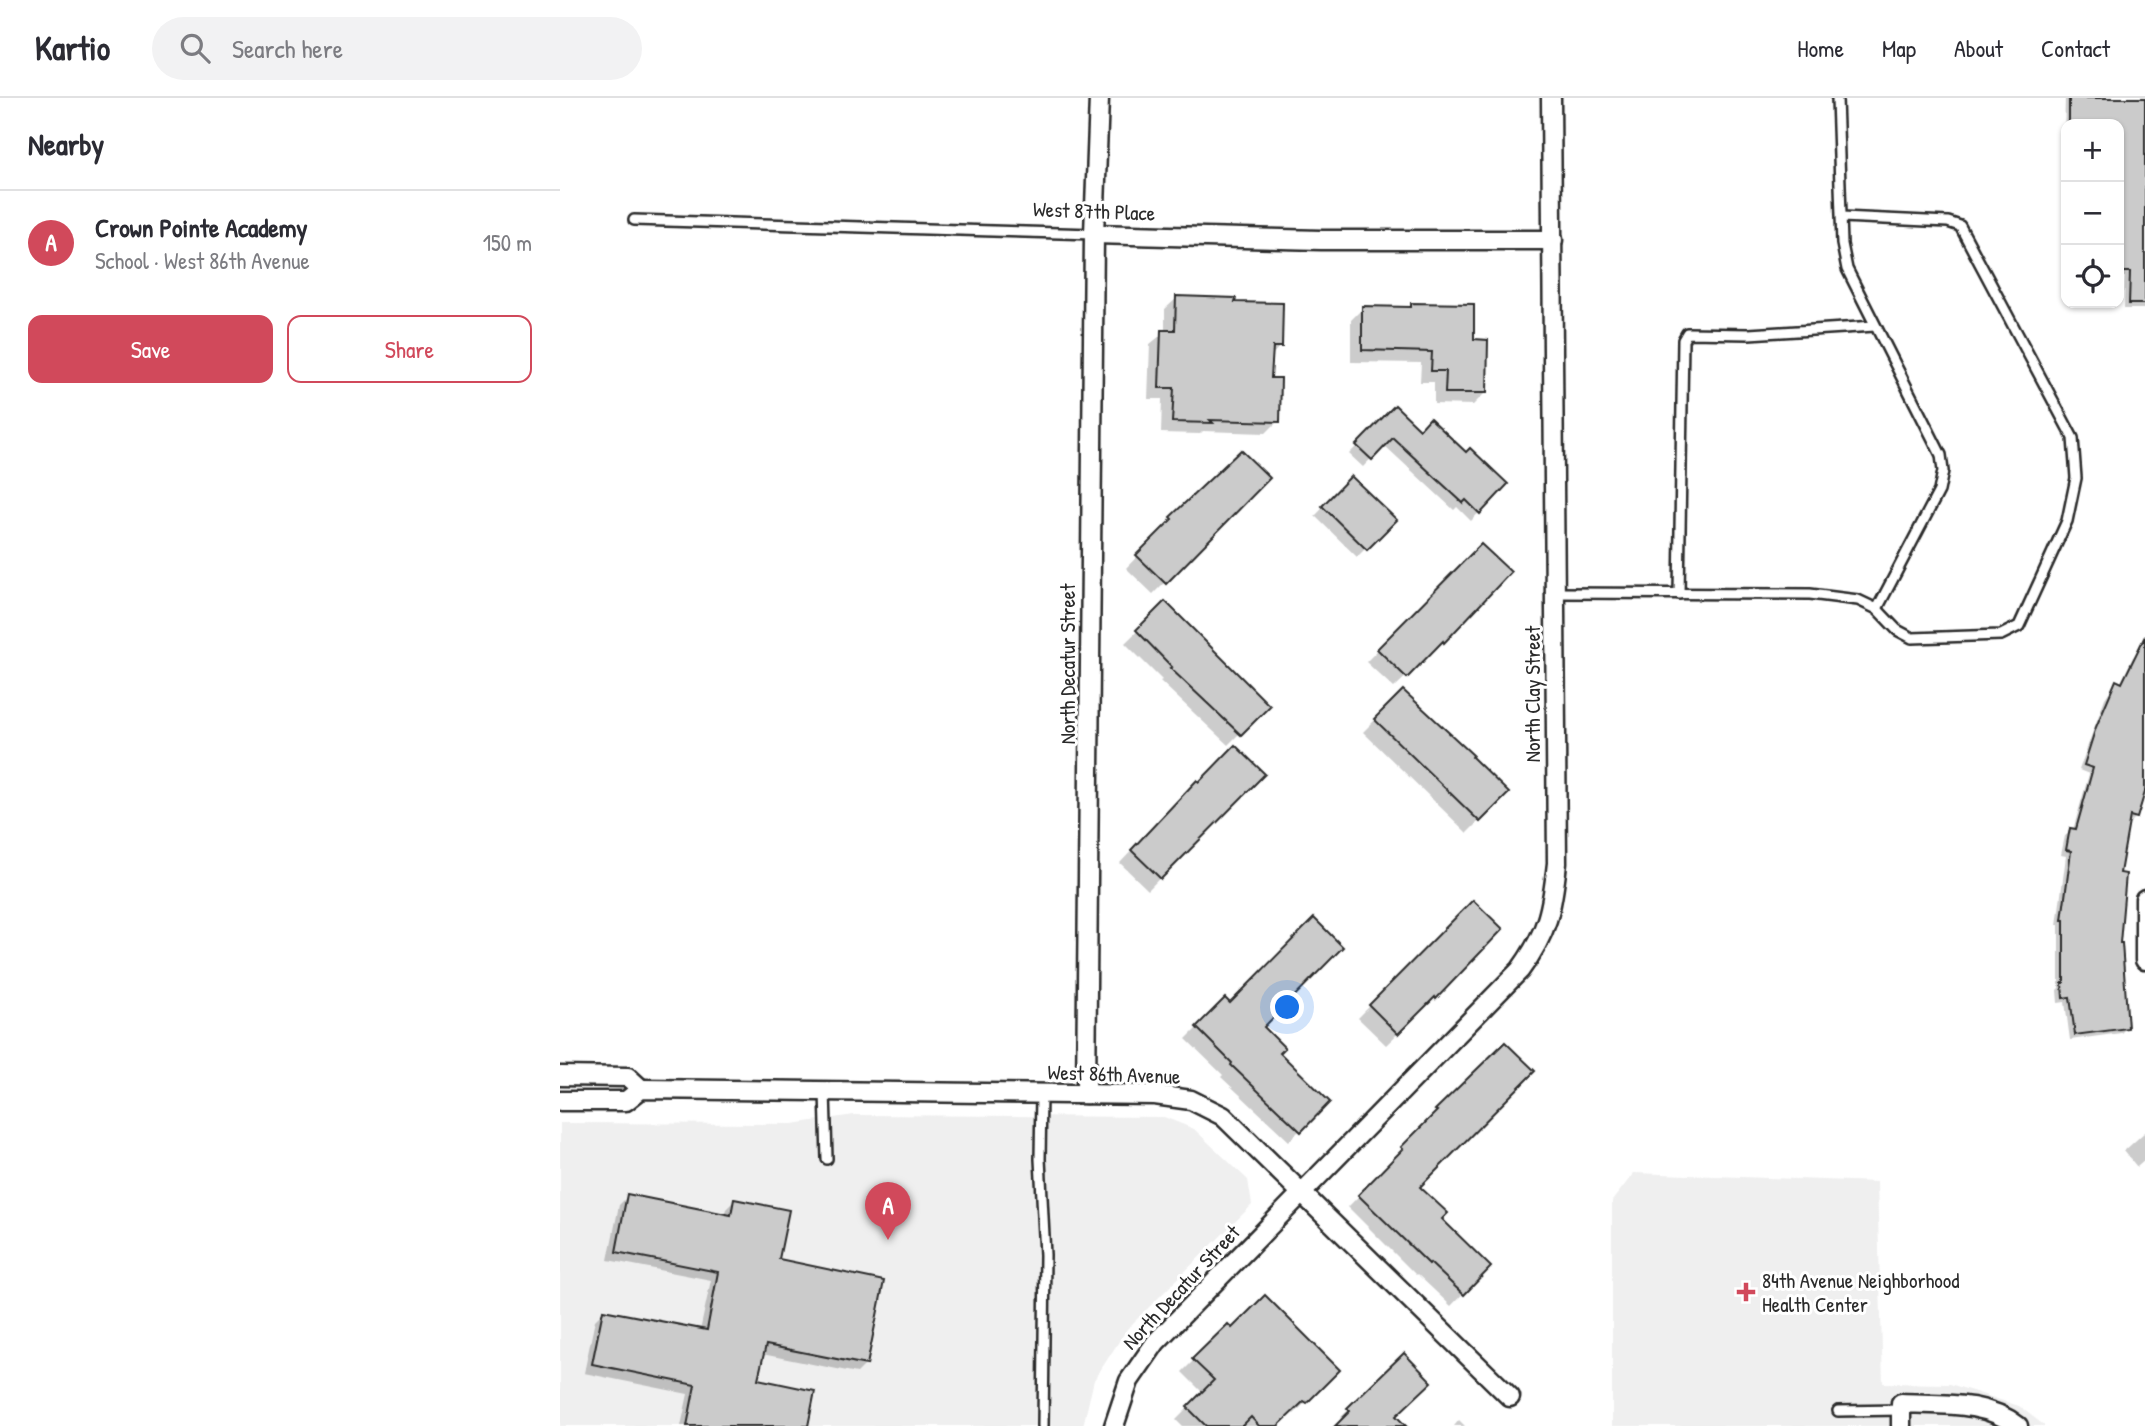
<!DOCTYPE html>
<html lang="en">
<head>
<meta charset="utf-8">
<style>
	body { margin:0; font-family:"Patrick Hand",sans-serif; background:#f2f2f3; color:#2b2b33 }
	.controls { position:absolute; right:21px; top:21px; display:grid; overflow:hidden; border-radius:14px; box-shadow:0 2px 5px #0004 }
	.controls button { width:63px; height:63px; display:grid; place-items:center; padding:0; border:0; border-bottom:2px solid #e1e1e2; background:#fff; color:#2b2b33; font:35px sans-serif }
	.you { position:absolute; left:728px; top:910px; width:24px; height:24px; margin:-18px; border:5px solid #fff; border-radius:50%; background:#1a73e8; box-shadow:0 0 0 10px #1a73e833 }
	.badge { display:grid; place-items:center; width:46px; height:46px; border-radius:50%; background:#d1495b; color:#fff; font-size:23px; font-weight:700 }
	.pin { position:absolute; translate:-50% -58px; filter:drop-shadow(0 2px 4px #0008) }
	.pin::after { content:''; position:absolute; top:37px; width:24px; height:21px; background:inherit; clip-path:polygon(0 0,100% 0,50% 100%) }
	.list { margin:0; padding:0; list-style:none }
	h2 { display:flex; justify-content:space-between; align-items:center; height:91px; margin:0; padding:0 28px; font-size:30px }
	h2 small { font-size:23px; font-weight:400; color:#7c7c81 }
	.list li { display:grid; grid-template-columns:46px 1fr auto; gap:21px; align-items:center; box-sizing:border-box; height:105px; padding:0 28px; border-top:2px solid #e1e1e2 }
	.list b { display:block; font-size:26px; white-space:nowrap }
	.list p { margin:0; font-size:23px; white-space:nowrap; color:#7c7c81 }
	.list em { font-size:23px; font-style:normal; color:#7c7c81 }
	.actions { display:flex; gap:14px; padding:21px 28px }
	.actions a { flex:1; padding:16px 0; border:2px solid #d1495b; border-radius:14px; text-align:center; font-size:24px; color:#d1495b }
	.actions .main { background:#d1495b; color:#fff }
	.icon { flex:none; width:38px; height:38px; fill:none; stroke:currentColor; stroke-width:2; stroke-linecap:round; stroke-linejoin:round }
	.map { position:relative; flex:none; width:1585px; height:1328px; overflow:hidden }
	header { display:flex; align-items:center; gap:42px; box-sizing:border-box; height:98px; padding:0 35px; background:#fff; border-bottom:2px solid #e1e1e2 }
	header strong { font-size:33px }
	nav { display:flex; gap:38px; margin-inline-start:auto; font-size:24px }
	.search { width:490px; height:63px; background:#f2f2f3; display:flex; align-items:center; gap:18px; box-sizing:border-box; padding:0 24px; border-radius:38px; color:#7c7c81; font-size:26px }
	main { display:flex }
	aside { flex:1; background:#fff }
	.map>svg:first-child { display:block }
	.built { fill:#efefef }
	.shadow { fill:#0003 }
	.building { fill:#cbcbcb; stroke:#2b2b2b; stroke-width:2 }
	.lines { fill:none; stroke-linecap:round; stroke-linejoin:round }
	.service-casing { stroke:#2b2b2b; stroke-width:14 }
	.minor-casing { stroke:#2b2b2b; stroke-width:23 }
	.service { stroke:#fff; stroke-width:9 }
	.minor { stroke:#fff; stroke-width:18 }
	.poi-dot { fill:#d1495b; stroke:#fff; stroke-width:2.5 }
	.labels { text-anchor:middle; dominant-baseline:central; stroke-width:6; stroke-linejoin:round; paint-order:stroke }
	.street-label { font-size:21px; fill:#2b2b2b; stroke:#fff }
	.poi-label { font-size:21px; fill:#2b2b2b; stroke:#fff; text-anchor:start }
</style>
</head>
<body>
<header>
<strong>Kartio</strong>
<div class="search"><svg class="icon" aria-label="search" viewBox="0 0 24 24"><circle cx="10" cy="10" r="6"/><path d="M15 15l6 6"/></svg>Search here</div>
<nav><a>Home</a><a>Map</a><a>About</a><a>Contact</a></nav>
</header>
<main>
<aside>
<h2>Nearby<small></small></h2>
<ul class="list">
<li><span class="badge">A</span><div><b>Crown Pointe Academy</b><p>School · West 86th Avenue</p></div><em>150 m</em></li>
</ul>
<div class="actions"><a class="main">Save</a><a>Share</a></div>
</aside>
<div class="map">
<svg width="1585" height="1328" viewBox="0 0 1585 1328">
	<rect width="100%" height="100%" fill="#fff"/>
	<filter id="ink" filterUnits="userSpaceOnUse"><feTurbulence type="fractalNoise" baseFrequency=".0143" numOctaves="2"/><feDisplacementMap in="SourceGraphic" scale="14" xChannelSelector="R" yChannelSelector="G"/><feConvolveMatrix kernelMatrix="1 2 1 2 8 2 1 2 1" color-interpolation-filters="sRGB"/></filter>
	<g filter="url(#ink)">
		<!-- built -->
		<g class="built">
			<path d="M 294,1017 L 604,1019 L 634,1031 L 688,1082 L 692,1107 L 567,1231 L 534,1282 L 523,1328 L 0,1328 L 0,1025 L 232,1026 Z"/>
			<path d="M 1074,1075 L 1317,1084 L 1323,1285 L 1390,1286 L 1459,1308 L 1485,1328 L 1052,1328 L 1052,1103 Z"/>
		</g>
		<!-- shadow -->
		<g class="shadow">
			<path d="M 1505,0 L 1585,0 L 1585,36 L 1579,57 L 1585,57 L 1585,211 L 1564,211 L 1565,179 L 1559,179 L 1559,26 L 1506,26 L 1506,44 L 1504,44 Z"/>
			<path d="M 617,200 L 673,206 L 720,248 L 711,258 L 709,282 L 718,323 L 706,335 L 643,333 L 640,336 L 601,335 L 602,301 L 588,301 L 590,246 L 605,234 L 605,211 Z"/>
			<path d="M 852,207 L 925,295 L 913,307 L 874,306 L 874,284 L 860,284 L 861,265 L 791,264 L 791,222 L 803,210 L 848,211 Z"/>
			<path d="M 835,309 L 860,333 L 946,386 L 911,423 L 897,409 L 894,412 L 824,347 L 803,369 L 789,356 Z"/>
			<path d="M 681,354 L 708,380 L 593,496 L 566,470 L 601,434 L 600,432 Z"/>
			<path d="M 791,381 L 834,422 L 797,459 L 755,418 Z"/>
			<path d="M 921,448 L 883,543 L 834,590 L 806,564 Z"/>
			<path d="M 605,506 L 707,608 L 668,647 L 600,583 L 602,582 L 565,545 Z"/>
			<path d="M 1585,549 L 1585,685 L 1576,719 L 1570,725 L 1567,724 L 1558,777 L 1558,846 L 1567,929 L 1561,935 L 1510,942 L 1505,904 L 1498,905 L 1497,892 L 1499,890 L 1499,827 L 1497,827 L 1506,758 L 1501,757 L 1505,738 L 1513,732 L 1529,676 L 1519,672 L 1545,600 L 1556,584 L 1560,586 L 1573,559 L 1579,554 L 1582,556 Z"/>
			<path d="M 843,594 L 947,695 L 907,735 L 803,634 Z"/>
			<path d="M 702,676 L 588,792 L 560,765 L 625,696 Z"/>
			<path d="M 913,804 L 940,831 L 875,900 L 826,947 L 798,920 Z"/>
			<path d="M 665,902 L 768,1004 L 729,1043 L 661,979 L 663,977 L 626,941 Z"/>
			<path d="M 945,946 L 858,1089 L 879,1121 L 929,1169 L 891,1208 L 857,1176 L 856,1177 L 788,1109 L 832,1064 L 831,1062 L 866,1026 L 865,1025 Z"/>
			<path d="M 1585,1034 L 1585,1062 L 1577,1069 L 1564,1053 Z"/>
			<path d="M 68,1098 L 164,1117 L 166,1111 L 174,1103 L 217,1163 L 306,1266 L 297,1275 L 202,1256 L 196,1283 L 246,1328 L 121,1328 L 128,1296 L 24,1275 L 35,1222 L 44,1213 L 140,1233 L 151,1182 L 48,1162 L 59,1107 Z"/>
			<path d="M 668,1228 L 672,1232 L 778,1272 L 734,1316 L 731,1313 L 716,1328 L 622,1328 L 616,1322 L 643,1295 L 622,1274 Z"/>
			<path d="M 844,1258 L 831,1328 L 778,1328 L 783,1323 L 780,1320 Z"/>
			<path d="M 899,1322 L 905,1328 L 894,1328 Z"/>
		</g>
		<!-- building -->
		<g class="building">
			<path d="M 1509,0 L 1585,0 L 1585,206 L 1569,206 L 1570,174 L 1559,174 L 1559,26 L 1509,26 Z"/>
			<path d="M 616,198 L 676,200 L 675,204 L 723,205 L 722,249 L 713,249 L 711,280 L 721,280 L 720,324 L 650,322 L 653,325 L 612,324 L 614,290 L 599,290 L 601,232 L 615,232 Z"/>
			<path d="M 851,205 L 914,206 L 914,241 L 928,242 L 927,295 L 885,295 L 886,273 L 871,273 L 872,254 L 802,252 L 802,208 L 851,209 Z"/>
			<path d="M 835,307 L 860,331 L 870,320 L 906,354 L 910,350 L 948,386 L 920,416 L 906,402 L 903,405 L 833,340 L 812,362 L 796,347 Z"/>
			<path d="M 681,352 L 710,380 L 606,486 L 576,457 L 612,421 L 610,419 Z"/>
			<path d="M 791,378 L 837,422 L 807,452 L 762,408 Z"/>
			<path d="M 921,446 L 951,474 L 884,545 L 883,543 L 847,580 L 817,551 Z"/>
			<path d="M 605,503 L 710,608 L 681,637 L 610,570 L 612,569 L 576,532 Z"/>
			<path d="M 1585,538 L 1585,694 L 1577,720 L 1570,718 L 1560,775 L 1566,776 L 1560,845 L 1562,845 L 1568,930 L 1515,937 L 1510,899 L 1503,900 L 1502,885 L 1504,885 L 1504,822 L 1502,822 L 1511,753 L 1506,752 L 1510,730 L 1516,731 L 1533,670 L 1524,667 L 1536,629 L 1556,582 L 1562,585 Z"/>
			<path d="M 843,592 L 913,657 L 912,659 L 949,695 L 920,724 L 814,621 Z"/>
			<path d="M 675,647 L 705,676 L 601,781 L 571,752 L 637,682 L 639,684 Z"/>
			<path d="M 913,802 L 943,831 L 876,901 L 875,899 L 838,936 L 809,907 Z"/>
			<path d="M 754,820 L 783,849 L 704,929 L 725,950 L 720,955 L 770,1004 L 741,1034 L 671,967 L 672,965 L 636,929 L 665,900 L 670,905 Z"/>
			<path d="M 945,944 L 975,973 L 860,1089 L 888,1115 L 882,1121 L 931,1169 L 904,1197 L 870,1165 L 869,1166 L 798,1097 L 843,1051 L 841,1049 L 877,1013 L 875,1012 Z"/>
			<path d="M 67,1096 L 171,1117 L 174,1101 L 229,1112 L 219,1161 L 324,1183 L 307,1267 L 206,1247 L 198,1281 L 255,1293 L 248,1328 L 127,1328 L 135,1287 L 32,1266 L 43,1212 L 147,1232 L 158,1174 L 56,1154 Z"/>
			<path d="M 705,1197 L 780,1272 L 747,1305 L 744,1303 L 718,1328 L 699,1328 L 691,1319 L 682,1328 L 646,1328 L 627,1309 L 654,1282 L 632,1261 L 668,1226 L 672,1230 Z"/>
			<path d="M 844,1255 L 872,1284 L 836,1318 L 846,1328 L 775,1328 L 790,1313 L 787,1310 Z"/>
		</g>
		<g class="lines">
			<defs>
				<g id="service">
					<path d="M 1282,119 L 1388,124 L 1400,128 L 1513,340 L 1516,380 L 1507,423 L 1459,528 L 1441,537 L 1352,540 L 1337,532 L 1317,511"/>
					<path d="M 74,122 L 534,136"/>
					<path d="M 995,495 L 1250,496 L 1298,502 L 1317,511 L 1379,393 L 1383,373 L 1381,357 L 1287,171 L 1282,146 L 1277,0"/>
					<path d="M 1119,496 L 1123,242 L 1127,235 L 1189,236 L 1315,228"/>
					<path d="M 265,993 L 267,1061"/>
					<path d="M 481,996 L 480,1061 L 485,1157 L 483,1328"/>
					<path d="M 1278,1313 L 1341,1312"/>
				</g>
				<g id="minor">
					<path d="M 534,136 L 761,142 L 993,142"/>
					<path d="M 1585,801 L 1585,862"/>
					<path d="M 0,978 L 68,979 L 81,991"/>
					<path d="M 526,996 L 534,136 L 539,0"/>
					<path d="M 0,1003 L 66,1003 L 81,991 L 595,997 L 631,1002 L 663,1018 L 950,1299"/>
					<path d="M 554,1328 L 569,1283 L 596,1244 L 960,872 C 988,834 992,811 997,765 L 991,0"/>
					<path d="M 1341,1328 L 1341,1305 C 1380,1307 1425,1302 1458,1328"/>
				</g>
			</defs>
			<!-- service casing -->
			<use href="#service" class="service-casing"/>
			<!-- minor casing -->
			<use href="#minor" class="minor-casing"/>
			<!-- service -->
			<use href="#service" class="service"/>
			<!-- minor -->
			<use href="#minor" class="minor"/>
		</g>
	</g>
	<!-- markers -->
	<path class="poi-dot" d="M1182.5 1183.5h7v7h7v7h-7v7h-7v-7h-7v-7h7z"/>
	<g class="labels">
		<!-- street labels -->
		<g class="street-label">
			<text transform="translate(534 113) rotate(2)">West 87th Place</text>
			<text transform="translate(507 566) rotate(-90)">North Decatur Street</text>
			<text transform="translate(972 596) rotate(-90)">North Clay Street</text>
			<text transform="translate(554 976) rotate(2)">West 86th Avenue</text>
			<text transform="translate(621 1189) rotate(-47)">North Decatur Street</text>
		</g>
		<!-- poi labels -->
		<g class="poi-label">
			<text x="1202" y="1182">84th Avenue Neighborhood<tspan x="1202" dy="24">Health Center</tspan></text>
		</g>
	</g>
</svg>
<div class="controls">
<button>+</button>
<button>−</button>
<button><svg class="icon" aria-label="locate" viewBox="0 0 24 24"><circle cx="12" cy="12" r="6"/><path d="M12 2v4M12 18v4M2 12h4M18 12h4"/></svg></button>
</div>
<div class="you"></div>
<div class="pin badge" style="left:328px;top:1142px">A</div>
</div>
</main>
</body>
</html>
